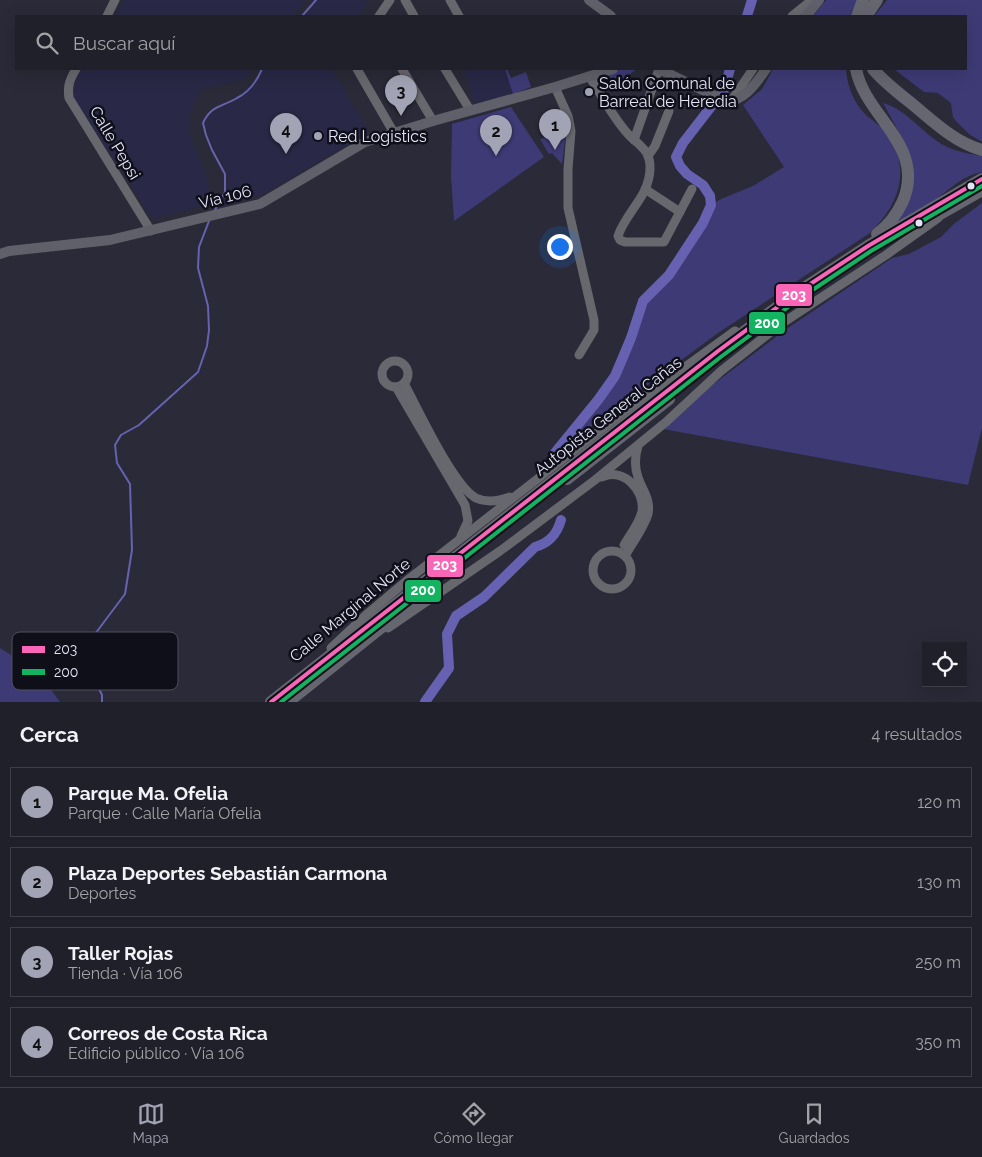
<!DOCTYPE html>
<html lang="es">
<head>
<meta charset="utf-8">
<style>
	body { margin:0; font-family:Raleway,sans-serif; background:#282832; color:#f1f3f6 }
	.controls { position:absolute; right:15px; bottom:15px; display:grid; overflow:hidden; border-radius:0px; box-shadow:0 5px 20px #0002 }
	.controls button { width:45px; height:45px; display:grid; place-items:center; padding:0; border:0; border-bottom:1px solid #3d3e47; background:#20202a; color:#f1f3f6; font:25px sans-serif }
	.you { position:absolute; left:559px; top:246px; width:18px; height:18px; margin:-12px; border:4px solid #fff; border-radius:50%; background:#1a73e8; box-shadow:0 0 0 8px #1a73e833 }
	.badge { display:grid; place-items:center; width:32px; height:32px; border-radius:50%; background:#a2a3b4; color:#111; font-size:16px; font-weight:700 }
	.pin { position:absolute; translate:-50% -41px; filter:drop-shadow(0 1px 2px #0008) }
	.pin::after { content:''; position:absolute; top:26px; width:18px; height:15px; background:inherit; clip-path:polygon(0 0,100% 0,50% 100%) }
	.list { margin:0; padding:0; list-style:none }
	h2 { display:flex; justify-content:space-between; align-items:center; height:65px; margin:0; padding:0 20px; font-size:21px }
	h2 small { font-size:16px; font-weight:400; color:#a2a3a8 }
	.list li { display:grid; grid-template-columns:32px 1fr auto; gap:15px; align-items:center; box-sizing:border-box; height:70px; margin:0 10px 10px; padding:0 10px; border:1px solid #3d3e47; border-radius:0px }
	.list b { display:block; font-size:19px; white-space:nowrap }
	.list p { margin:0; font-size:16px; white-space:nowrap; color:#a2a3a8 }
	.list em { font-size:16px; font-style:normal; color:#a2a3a8 }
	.icon { flex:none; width:28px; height:28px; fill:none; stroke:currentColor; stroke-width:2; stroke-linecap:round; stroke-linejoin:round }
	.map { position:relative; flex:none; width:982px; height:702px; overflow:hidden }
	.search { position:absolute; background:#20202a; box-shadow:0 5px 20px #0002; left:15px; right:15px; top:15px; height:55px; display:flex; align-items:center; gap:12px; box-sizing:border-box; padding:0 18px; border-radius:0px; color:#a2a3a8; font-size:19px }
	.sheet { height:385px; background:#20202a }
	nav { display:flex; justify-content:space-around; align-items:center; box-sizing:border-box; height:70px; border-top:1px solid #3d3e47; background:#20202a; font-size:14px; color:#a2a3a8 }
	nav a { display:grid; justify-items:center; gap:2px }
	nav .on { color:#a2a3b4 }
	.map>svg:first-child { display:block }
	.built { fill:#292846 }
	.green { fill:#3e3a75 }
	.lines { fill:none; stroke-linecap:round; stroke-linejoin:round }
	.stream { stroke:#6662b1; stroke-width:2 }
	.river { stroke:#6662b1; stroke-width:10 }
	.minor { stroke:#67676e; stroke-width:9 }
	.major { stroke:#60606a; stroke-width:10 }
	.highway { stroke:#666671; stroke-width:12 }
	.bus-1-casing { stroke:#0f0f1a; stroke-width:8 }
	.bus-2-casing { stroke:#0f0f1a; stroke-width:8 }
	.bus-1 { stroke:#fa66b7; stroke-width:4 }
	.bus-2 { stroke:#13b361; stroke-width:4 }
	.poi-dot { fill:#a2a3b4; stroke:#0f0f1a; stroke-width:2 }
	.bus-dot { fill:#e3e4f6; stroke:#0f0f1a; stroke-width:2 }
	.labels { text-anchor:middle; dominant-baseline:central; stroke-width:5; stroke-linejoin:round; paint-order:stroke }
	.poi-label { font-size:16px; fill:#e3e4f6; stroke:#0f0f1a; text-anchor:start }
	.street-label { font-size:16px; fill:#e3e4f6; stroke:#0f0f1a }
	.key { fill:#0f0f1a; stroke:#4f4f5c; stroke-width:1 }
	.key-label { font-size:14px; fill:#e3e4f6 }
	.line-badge { stroke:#0f0f1a; stroke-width:2 }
	.badge-label { font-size:14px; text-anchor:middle; font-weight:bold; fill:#fff }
</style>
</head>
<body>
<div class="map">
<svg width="982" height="702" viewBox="0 0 982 702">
	<rect width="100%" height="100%" fill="#2a2a38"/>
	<!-- built -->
	<g class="built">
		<path d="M 125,0 L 305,0 L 293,16 L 115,16 Z"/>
		<path d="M 317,0 L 368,0 L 359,16 L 305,16 Z"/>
		<path d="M 82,69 L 253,69 L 245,79 L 201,89 L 190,113 L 189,132 L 206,176 L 210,192 L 208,204 L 153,219 L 73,98 L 71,91 L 73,82 Z"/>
		<path d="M 264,69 L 332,69 L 369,132 L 269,191 L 247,201 L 222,206 L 227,192 L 228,174 L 211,142 L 206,127 L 206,121 L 211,114 L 234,102 L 250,91 Z"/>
		<path d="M 464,69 L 505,69 L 513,94 L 475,105 Z"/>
	</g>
	<!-- green -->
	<g class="green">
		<path d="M 826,0 L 857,0 L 850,16 L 813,16 Z"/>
		<path d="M 887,0 L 982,0 L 982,142 L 969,134 L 956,121 L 953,117 L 951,103 L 938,93 L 924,92 L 894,69 L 966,69 L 966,16 L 874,16 Z"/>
		<path d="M 505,69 L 507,69 L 511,78 L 526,72 L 531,87 L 513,94 Z"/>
		<path d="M 622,69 L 637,69 L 603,93 L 594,79 Z"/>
		<path d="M 773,69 L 846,69 C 847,86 854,104 867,116 C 873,121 880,125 885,131 C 888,135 890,140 893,144 C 910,177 895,209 870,233 L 718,333 L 554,454 L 598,400 L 615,376 L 631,338 L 643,301 L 669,275 L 703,223 L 711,205 L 721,199 L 753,186 L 784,167 L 743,105 L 762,89 Z"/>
		<path d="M 883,103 C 904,109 917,126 934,139 C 948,150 965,153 982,156 L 982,172 C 960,176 946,193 929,205 C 917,214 903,221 891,228 L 902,214 L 906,145 Z"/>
		<path d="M 511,107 L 544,157 L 454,221 L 451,176 L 452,124 Z"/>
		<path d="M 566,132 L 562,164 L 552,153 L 549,154 L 540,139 Z"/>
		<path d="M 982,203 L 982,428 L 968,485 L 663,429 L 707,389 L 785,330 L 892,258 L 909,254 L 941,237 L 955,223 Z"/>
		<path d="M 0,648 L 38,672 L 60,702 L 0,702 Z"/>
	</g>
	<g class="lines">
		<!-- stream -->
		<g class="stream">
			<path d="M 302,16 L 316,0"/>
			<path d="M 215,210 L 225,192 L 225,174 L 212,150 L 206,135 L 203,123 C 211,105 222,107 237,98 C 249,92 257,81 262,69"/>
			<path d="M 102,702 L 102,695 L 87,665 L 95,634 L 125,594 L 132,550 L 130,484 L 117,463 L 115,445 L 121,435 L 139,425 L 198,372 L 207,346 L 209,330 L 208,306 L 198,268 L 199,247 L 209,221"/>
		</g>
		<!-- river -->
		<g class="river">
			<path d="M 747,16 L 752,0"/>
			<path d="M 554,454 L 598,400 L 615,376 L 631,338 L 643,301 L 669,275 L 703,223 L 711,205 L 710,196 L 703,185 L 687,174 L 680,166 L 676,157 L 683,143 L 724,90 L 730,69"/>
			<path d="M 425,702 L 449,668 L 447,634 L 456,616 L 484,597 L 535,547 C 550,543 557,534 561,520"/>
		</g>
		<!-- minor -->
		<g class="minor">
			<path d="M 405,0 L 414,16"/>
			<path d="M 450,0 L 459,16"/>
			<path d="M 107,16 L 115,0"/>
			<path d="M 379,16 L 390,0"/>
			<path d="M 792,16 L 812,0"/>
			<path d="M 76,69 C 70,79 67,86 69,98 L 151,231"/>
			<path d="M 357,69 L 394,133"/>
			<path d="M 402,69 L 433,121"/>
			<path d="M 445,69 L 470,110"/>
			<path d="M 589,76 C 601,94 613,118 628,134 C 634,141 645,147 648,156 C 652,166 649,180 645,190 C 637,206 623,220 618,236 L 620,240 L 625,242 L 664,242 L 692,189"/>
			<path d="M 555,87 L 568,116 L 571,131 L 568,169 L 568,208 L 594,320 L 594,330 L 579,355"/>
			<path d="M 731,101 L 753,69"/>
			<path d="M 634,140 L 659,69"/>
			<path d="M 648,156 L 655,146 L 669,111"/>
			<path d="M 645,189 L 680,212"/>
			<circle cx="395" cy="374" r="13"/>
			<path d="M 404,383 C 417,408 454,487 476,498 C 487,503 499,501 510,497"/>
			<path d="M 396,387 L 465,505 L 468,521 L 461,536"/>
			<path d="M 602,477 C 623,467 645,490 642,511 C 640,522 630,535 624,545"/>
			<circle cx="612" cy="570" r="19"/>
			<path d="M 625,556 C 632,543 644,528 648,514 C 651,499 642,490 638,477 C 634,466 635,456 638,446"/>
			<path d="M 388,628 L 500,551 L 595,480 L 666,422 L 721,371 L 781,324 L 886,255 L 938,218"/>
			<path d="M 331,648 L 366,615 L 410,578 L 630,407 L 735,331"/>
		</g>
		<!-- major -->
		<g class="major">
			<path d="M 589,0 L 611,16"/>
			<path d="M 806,16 L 819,0"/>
			<path d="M 659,69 L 723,100 C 742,105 757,82 766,69"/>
			<path d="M 0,254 L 9,251 L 110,240 L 260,204 L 365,142 L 433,121 L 555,87 L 613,69"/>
		</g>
		<!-- highway -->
		<g class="highway">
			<path d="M 857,16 L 863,0"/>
			<path d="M 866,16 L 877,0"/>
			<path d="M 856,69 C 865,117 926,145 903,201 C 897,214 888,226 877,234"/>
			<path d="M 873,69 C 884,82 897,92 911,103 C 933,121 954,142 982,150"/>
			<path d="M 933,218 L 982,190"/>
			<path d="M 567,479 L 669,399"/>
			<path d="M 271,702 L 718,351 L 795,294 L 868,246 L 982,179"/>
			<path d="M 288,702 L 413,602"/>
		</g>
		<defs>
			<path id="bus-1" d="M 271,702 L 718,351 L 795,294 L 868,246 L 982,179"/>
			<path id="bus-2" d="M 281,702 L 722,356 L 799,299 L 871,251 L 982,186"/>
		</defs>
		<!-- bus-1 casing -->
		<use href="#bus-1" class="bus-1-casing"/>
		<!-- bus-2 casing -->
		<use href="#bus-2" class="bus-2-casing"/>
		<!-- bus-1 -->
		<use href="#bus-1" class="bus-1"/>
		<!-- bus-2 -->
		<use href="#bus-2" class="bus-2"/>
	</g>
	<!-- markers -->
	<g class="poi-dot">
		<circle cx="589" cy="92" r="5"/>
		<circle cx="318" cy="136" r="5"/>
	</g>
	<g class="bus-dot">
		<circle cx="971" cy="186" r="4.5"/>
		<circle cx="919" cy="223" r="4.5"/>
	</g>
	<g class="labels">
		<!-- poi labels -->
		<g class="poi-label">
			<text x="599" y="83">Salón Comunal de<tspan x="599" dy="18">Barreal de Heredia</tspan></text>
			<text x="328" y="136">Red Logistics</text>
		</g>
		<!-- street labels -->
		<g class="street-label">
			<text transform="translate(115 143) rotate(59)">Calle Pepsi</text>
			<text transform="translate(225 197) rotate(-14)">Vía 106</text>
			<text transform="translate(608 416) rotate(-38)">Autopista General Cañas</text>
			<text transform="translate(350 610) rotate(-40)">Calle Marginal Norte</text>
		</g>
	</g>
	<!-- legend -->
	<rect x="12" y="632" width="166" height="58" rx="8" class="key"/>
	<rect x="22" y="646" width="23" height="7" fill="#fa66b7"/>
	<rect x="22" y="669" width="23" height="6" fill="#13b361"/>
	<g class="key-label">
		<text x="54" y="654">203</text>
		<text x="54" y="677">200</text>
	</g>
	<g class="line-badge">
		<rect x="775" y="283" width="38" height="24" rx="5" fill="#fa66b7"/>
		<rect x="748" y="311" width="38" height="24" rx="5" fill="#13b361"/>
		<rect x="426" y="554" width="38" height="24" rx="5" fill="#fa66b7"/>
		<rect x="404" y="579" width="38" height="24" rx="5" fill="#13b361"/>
	</g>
	<g class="badge-label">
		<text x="794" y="300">203</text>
		<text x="767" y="328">200</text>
		<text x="445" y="570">203</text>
		<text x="423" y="595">200</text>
	</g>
</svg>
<div class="controls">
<button><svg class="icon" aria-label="locate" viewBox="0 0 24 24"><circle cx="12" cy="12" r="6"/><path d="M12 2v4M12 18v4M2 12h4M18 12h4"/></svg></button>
</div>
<div class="you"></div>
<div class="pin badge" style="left:555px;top:150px">1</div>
<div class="pin badge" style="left:496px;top:156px">2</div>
<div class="pin badge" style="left:401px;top:116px">3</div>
<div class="pin badge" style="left:286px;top:154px">4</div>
<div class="search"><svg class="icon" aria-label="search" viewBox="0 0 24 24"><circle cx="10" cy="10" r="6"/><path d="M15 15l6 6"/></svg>Buscar aquí</div>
</div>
<section class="sheet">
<h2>Cerca<small>4 resultados</small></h2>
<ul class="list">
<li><span class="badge">1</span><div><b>Parque Ma. Ofelia</b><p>Parque · Calle María Ofelia</p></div><em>120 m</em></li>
<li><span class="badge">2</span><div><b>Plaza Deportes Sebastián Carmona</b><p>Deportes</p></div><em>130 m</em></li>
<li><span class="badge">3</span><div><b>Taller Rojas</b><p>Tienda · Vía 106</p></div><em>250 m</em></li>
<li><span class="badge">4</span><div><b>Correos de Costa Rica</b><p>Edificio público · Vía 106</p></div><em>350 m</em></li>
</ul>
</section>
<nav>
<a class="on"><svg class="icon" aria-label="map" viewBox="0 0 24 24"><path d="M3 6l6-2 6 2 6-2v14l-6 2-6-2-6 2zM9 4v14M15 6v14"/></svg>Mapa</a>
<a><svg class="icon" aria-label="directions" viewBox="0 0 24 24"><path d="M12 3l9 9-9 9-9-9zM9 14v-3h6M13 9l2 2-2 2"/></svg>Cómo llegar</a>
<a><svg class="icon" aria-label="saved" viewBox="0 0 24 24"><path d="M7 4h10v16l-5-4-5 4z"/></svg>Guardados</a>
</nav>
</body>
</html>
